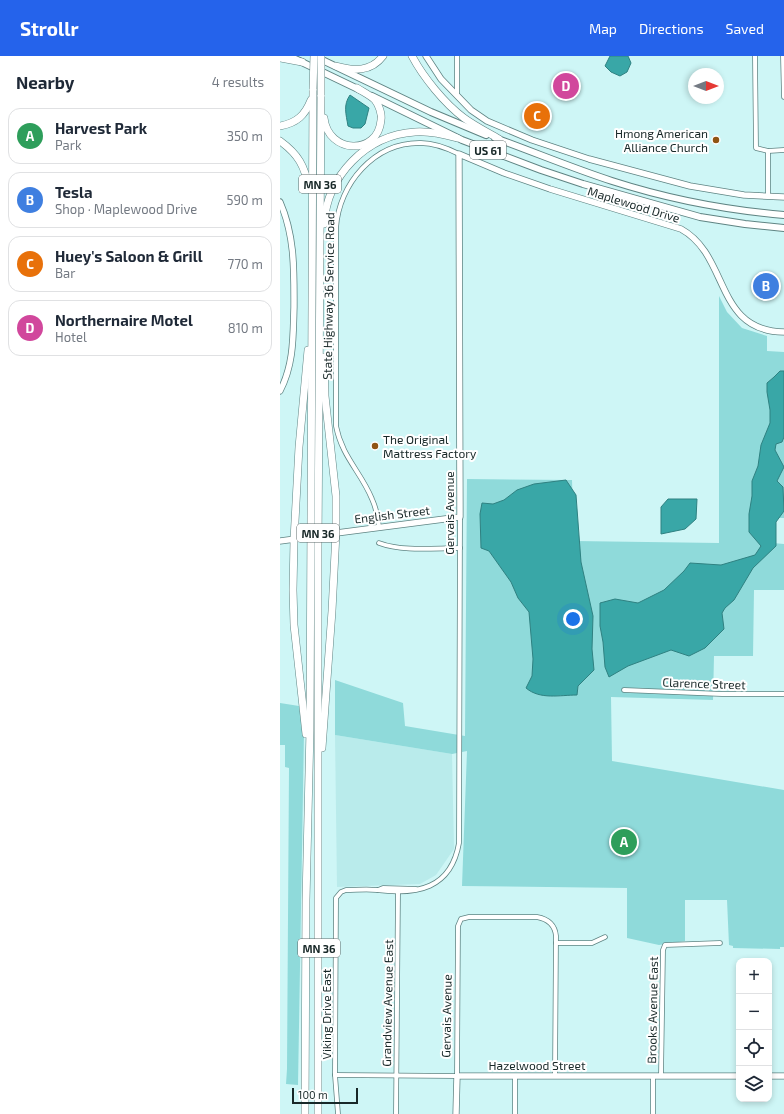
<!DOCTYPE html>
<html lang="en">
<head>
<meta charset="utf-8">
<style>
	body { margin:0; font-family:"Exo 2",sans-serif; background:#f6f6f7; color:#1f2937 }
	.controls { position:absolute; right:12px; bottom:12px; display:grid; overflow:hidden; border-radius:8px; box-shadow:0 2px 6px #0003 }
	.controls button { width:36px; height:36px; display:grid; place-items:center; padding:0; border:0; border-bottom:1px solid #e0e1e3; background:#fff; color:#1f2937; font:20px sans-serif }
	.compass { position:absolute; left:408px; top:12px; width:36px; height:36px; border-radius:50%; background:#fff; box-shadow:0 2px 6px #0003; rotate:90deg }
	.scale { position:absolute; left:12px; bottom:10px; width:66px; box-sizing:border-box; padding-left:4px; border:2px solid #182828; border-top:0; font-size:11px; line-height:14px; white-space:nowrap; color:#182828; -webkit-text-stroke:3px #fff; paint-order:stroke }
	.you { position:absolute; left:293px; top:563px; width:14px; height:14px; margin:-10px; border:3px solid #fff; border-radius:50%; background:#1a73e8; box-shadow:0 0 0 6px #1a73e833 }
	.badge { display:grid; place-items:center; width:26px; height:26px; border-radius:50%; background:#2563eb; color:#fff; font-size:13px; font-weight:700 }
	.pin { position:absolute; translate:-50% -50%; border:2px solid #fff; box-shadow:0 1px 4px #0006 }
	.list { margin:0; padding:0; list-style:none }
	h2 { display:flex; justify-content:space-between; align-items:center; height:52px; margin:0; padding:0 16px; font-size:17px }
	h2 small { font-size:13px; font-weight:400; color:#747a83 }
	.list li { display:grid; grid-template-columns:26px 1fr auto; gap:12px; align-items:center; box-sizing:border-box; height:56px; margin:0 8px 8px; padding:0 8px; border:1px solid #e0e1e3; border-radius:12px }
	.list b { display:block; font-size:15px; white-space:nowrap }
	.list p { margin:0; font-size:13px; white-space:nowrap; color:#747a83 }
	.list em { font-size:13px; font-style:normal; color:#747a83 }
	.icon { flex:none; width:22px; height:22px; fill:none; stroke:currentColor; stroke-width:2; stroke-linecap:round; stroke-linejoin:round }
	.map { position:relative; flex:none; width:504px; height:1058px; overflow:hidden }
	header { display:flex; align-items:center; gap:24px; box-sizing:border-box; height:56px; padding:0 20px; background:#2563eb; color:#fff }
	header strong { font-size:19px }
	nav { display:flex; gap:22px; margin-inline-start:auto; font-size:14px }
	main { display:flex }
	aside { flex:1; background:#fff }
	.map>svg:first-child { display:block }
	.built { fill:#b9ebeb }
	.green { fill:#8fdada }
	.water { fill:#39a7a7; stroke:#2f8181 }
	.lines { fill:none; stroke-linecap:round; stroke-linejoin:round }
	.street-casing { stroke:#5f8483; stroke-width:5.5 }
	.secondary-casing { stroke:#5f8483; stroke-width:7 }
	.primary-casing { stroke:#5f8483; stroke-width:8 }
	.highway-casing { stroke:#5f8483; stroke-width:8 }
	.street { stroke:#fff; stroke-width:4 }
	.secondary { stroke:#fff; stroke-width:5.5 }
	.primary { stroke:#fff; stroke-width:6 }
	.highway { stroke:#fff; stroke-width:7 }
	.secondary-bridge-casing { stroke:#5f8483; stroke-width:7; stroke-linecap:butt }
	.highway-bridge-casing { stroke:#5f8483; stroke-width:8; stroke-linecap:butt }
	.secondary-bridge { stroke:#fff; stroke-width:5.5 }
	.highway-bridge { stroke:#fff; stroke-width:7 }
	.poi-dot { fill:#905413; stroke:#fff; stroke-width:1.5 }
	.labels { text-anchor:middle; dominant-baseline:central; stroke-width:4; stroke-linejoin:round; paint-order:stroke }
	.shield { fill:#fff; stroke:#5d6868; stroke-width:1 }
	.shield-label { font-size:11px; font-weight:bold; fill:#182828 }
	.poi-label { font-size:12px; fill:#182828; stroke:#fff; text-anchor:end }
	.street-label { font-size:12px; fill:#182828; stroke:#fff }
</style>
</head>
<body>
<header>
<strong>Strollr</strong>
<nav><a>Map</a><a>Directions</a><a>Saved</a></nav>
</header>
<main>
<aside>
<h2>Nearby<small>4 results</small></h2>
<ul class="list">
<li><span class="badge" style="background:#2e9e5b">A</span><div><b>Harvest Park</b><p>Park</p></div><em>350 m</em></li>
<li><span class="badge" style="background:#3f7fe0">B</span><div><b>Tesla</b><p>Shop · Maplewood Drive</p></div><em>590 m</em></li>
<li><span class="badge" style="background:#e8710a">C</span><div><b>Huey's Saloon &amp; Grill</b><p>Bar</p></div><em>770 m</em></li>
<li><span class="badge" style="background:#d1479c">D</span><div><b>Northernaire Motel</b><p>Hotel</p></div><em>810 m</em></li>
</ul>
</aside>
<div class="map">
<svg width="504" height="1058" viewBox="0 0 504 1058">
	<rect width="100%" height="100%" fill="#cef6f6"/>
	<!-- built -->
	<path class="built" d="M 55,679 L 172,698 L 174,793 L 156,819 L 140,828 L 57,831 Z"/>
	<!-- green -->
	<g class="green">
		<path d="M 439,240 L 447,256 L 462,272 L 487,280 L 487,295 L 504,296 L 504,462 L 496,462 L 493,487 L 504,488 L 504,534 L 474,534 L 473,600 L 434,600 L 433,644 L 331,641 L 332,705 L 504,734 L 504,891 L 500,891 L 500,893 L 453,892 L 453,890 L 449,889 L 447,844 L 405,844 L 405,885 L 379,889 L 347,882 L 347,832 L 182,830 L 187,695 L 172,698 L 55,679 L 55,624 L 123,647 L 125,670 L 185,680 L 187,423 L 292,424 L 294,485 L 439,487 Z"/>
		<path d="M 0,647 L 19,650 L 24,676 L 18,1029 L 6,1028 L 7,1013 L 9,712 L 5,711 L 5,689 L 0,689 Z"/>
	</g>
	<!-- water -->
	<g class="water">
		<path d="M 330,0 L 348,0 L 351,7 L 347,16 L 340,20 L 331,16 L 325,10 Z"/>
		<path d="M 70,39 L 89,52 L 85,68 L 81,72 L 73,72 L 68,70 C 66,58 63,49 70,39 Z"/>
		<path d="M 500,315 L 504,315 L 504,381 L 502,386 L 496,388 L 495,394 L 504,411 L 497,425 L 503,431 L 504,455 L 496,466 L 496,490 L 473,512 L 454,544 L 445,552 L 442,557 L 444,573 L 425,592 L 409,600 L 391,594 L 348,610 L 329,621 L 325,611 L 323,586 L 320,570 L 320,547 L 335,543 L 358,547 L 384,534 L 404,515 L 410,507 L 441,509 L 475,499 L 481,490 L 469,476 L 469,458 L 472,440 L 472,425 L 478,410 L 481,389 L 490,367 L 490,354 L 487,336 L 487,327 L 494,321 Z"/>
		<path d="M 286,424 L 296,439 L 301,506 L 313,560 L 312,593 L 314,614 L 298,630 L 297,639 C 280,639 260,644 246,632 L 252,620 L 253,603 L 249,556 L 238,542 L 231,526 L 209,495 L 201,492 L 200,458 L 202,447 L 213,448 L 224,444 L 237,434 L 254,428 Z"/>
		<path d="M 388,443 L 417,443 L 416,463 L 405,473 L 381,478 L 381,451 Z"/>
	</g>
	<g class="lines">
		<defs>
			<g id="street">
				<path d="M 177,0 L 177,39"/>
				<path d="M 475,0 L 476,92 L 488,95 L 504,94"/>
				<path d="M 503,0 L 504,41"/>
				<path d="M 488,140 L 488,95"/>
				<path d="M 99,471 C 98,461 96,452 92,443 C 81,416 62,401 56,370 L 56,172 C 59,128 94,86 141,87 C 154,87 167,92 179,98"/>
				<path d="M 99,487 C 123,496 155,492 180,492"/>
				<path d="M 344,634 L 442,638 L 504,638"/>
				<path d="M 98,834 L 103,832 L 136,833"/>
				<path d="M 276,887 L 312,887 L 325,881"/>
				<path d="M 55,1019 L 177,1020 L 178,870 L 181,863 L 189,861 L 257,861 C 268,863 275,869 276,880 L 275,1020"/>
				<path d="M 235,1020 L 235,1058"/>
				<path d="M 381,1020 L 383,894 L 385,889 L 440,887"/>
				<path d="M 58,1058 L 55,1019 L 56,842 L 61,836 L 66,834 C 76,834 87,833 97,834 C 137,839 171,833 179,787 L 180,461"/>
				<path d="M 116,1058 L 118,836"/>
				<path d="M 373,1058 L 373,1020"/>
			</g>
			<g id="secondary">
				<path d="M 146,0 L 161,23 L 191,54 L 207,65 L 252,84 L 309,103 L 410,130 L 464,139 L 504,141"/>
				<path d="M 0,146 C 15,180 14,215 14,251 C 13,281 14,308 0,335"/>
				<path d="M 41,479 L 180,461 L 179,98 L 224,117 L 270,133 L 401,173 C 450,200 434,275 504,276"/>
				<path d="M 0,485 L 30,481"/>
				<path d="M 489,1020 L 504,1020"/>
				<path d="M 176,1058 L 177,1020 L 459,1020"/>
			</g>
			<g id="primary">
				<path d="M 9,0 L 80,34"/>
				<path d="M 38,2 L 151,56 L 206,79"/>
				<path d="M 92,40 L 182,84 L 261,114 L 303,128 L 420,161 L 465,168 L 504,172"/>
				<path d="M 215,82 C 254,96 292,112 332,125 C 388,143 446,154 504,159"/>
			</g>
			<g id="highway">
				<path d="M 132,0 C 143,21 165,48 184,62 C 195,70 207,76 219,83"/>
				<path d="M 0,2 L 22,6"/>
				<path d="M 56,10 C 74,15 91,16 103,0"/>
				<path d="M 44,62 C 48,98 98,100 101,64 C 102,58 99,49 95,44 C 90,39 83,36 77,32"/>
				<path d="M 0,70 C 17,67 25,59 31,44"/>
				<path d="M 0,85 C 18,98 25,110 29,133"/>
				<path d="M 44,168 C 47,120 86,79 135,76 C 150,75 163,78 177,82"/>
				<path d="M 26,678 L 14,569 L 13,534 L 14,484 L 19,391 L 28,294"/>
				<path d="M 42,692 L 52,555 L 56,477 L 56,440 L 45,340 L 44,301"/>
				<path d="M 25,1058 L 26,844 L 30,674 L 33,33"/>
				<path d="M 38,1058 L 38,490 L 41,39"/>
			</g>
		</defs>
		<!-- street casing -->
		<use href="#street" class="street-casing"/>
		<!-- secondary casing -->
		<use href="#secondary" class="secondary-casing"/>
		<!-- primary casing -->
		<use href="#primary" class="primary-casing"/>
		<!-- highway casing -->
		<use href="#highway" class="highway-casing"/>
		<!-- street -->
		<use href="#street" class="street"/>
		<!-- secondary -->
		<use href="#secondary" class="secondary"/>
		<!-- primary -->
		<use href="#primary" class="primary"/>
		<!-- highway -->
		<use href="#highway" class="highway"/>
		<defs>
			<path id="secondary-bridge" d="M 30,481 L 41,479"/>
			<g id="highway-bridge">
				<path d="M 33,33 L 34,0"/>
				<path d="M 41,39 L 41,0"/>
			</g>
		</defs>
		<!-- secondary-bridge casing -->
		<use href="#secondary-bridge" class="secondary-bridge-casing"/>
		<!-- highway-bridge casing -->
		<use href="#highway-bridge" class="highway-bridge-casing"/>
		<!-- secondary-bridge -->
		<use href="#secondary-bridge" class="secondary-bridge"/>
		<!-- highway-bridge -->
		<use href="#highway-bridge" class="highway-bridge"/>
	</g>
	<!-- markers -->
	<g class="poi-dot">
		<circle cx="436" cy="84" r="4"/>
		<circle cx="95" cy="390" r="4"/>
	</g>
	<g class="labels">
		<!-- shield labels -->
		<g class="shield">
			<rect x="190" y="85" width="36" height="18" rx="3"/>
			<rect x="19" y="119" width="42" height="18" rx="3"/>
			<rect x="17" y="468" width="42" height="18" rx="3"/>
			<rect x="18" y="883" width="42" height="18" rx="3"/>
		</g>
		<g class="shield-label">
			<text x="208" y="94">US 61</text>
			<text x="40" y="128">MN 36</text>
			<text x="38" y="477">MN 36</text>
			<text x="39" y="892">MN 36</text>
		</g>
		<!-- poi labels -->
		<g class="poi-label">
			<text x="428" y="77">Hmong American<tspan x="428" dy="14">Alliance Church</tspan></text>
			<text x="103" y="383" text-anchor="start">The Original<tspan x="103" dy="14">Mattress Factory</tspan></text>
		</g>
		<!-- street labels -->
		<g class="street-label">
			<text transform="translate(354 148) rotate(17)">Maplewood Drive</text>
			<text transform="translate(48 240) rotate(-89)">State Highway 36 Service Road</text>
			<text transform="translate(169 457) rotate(-90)">Gervais Avenue</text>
			<text transform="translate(112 458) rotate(-7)">English Street</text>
			<text transform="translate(424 627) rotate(2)">Clarence Street</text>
			<text transform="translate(107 947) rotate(-89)">Grandview Avenue East</text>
			<text transform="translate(372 954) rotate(-89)">Brooks Avenue East</text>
			<text transform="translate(46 958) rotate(-90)">Viking Drive East</text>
			<text transform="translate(166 960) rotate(-89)">Gervais Avenue</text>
			<text x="257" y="1009">Hazelwood Street</text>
		</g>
	</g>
</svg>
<div class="controls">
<button>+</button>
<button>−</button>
<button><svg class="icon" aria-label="locate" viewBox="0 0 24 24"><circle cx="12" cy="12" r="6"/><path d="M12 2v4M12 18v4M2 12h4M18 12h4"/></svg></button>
<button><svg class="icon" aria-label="layers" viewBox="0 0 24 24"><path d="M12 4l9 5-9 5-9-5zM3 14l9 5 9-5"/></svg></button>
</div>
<svg class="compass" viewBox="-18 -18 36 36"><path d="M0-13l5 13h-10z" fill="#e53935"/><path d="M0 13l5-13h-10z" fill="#747a83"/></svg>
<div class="scale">100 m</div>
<div class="you"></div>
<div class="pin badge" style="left:344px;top:786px;background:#2e9e5b">A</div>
<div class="pin badge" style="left:486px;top:230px;background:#3f7fe0">B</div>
<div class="pin badge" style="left:257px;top:60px;background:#e8710a">C</div>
<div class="pin badge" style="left:286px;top:30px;background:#d1479c">D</div>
</div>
</main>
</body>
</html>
